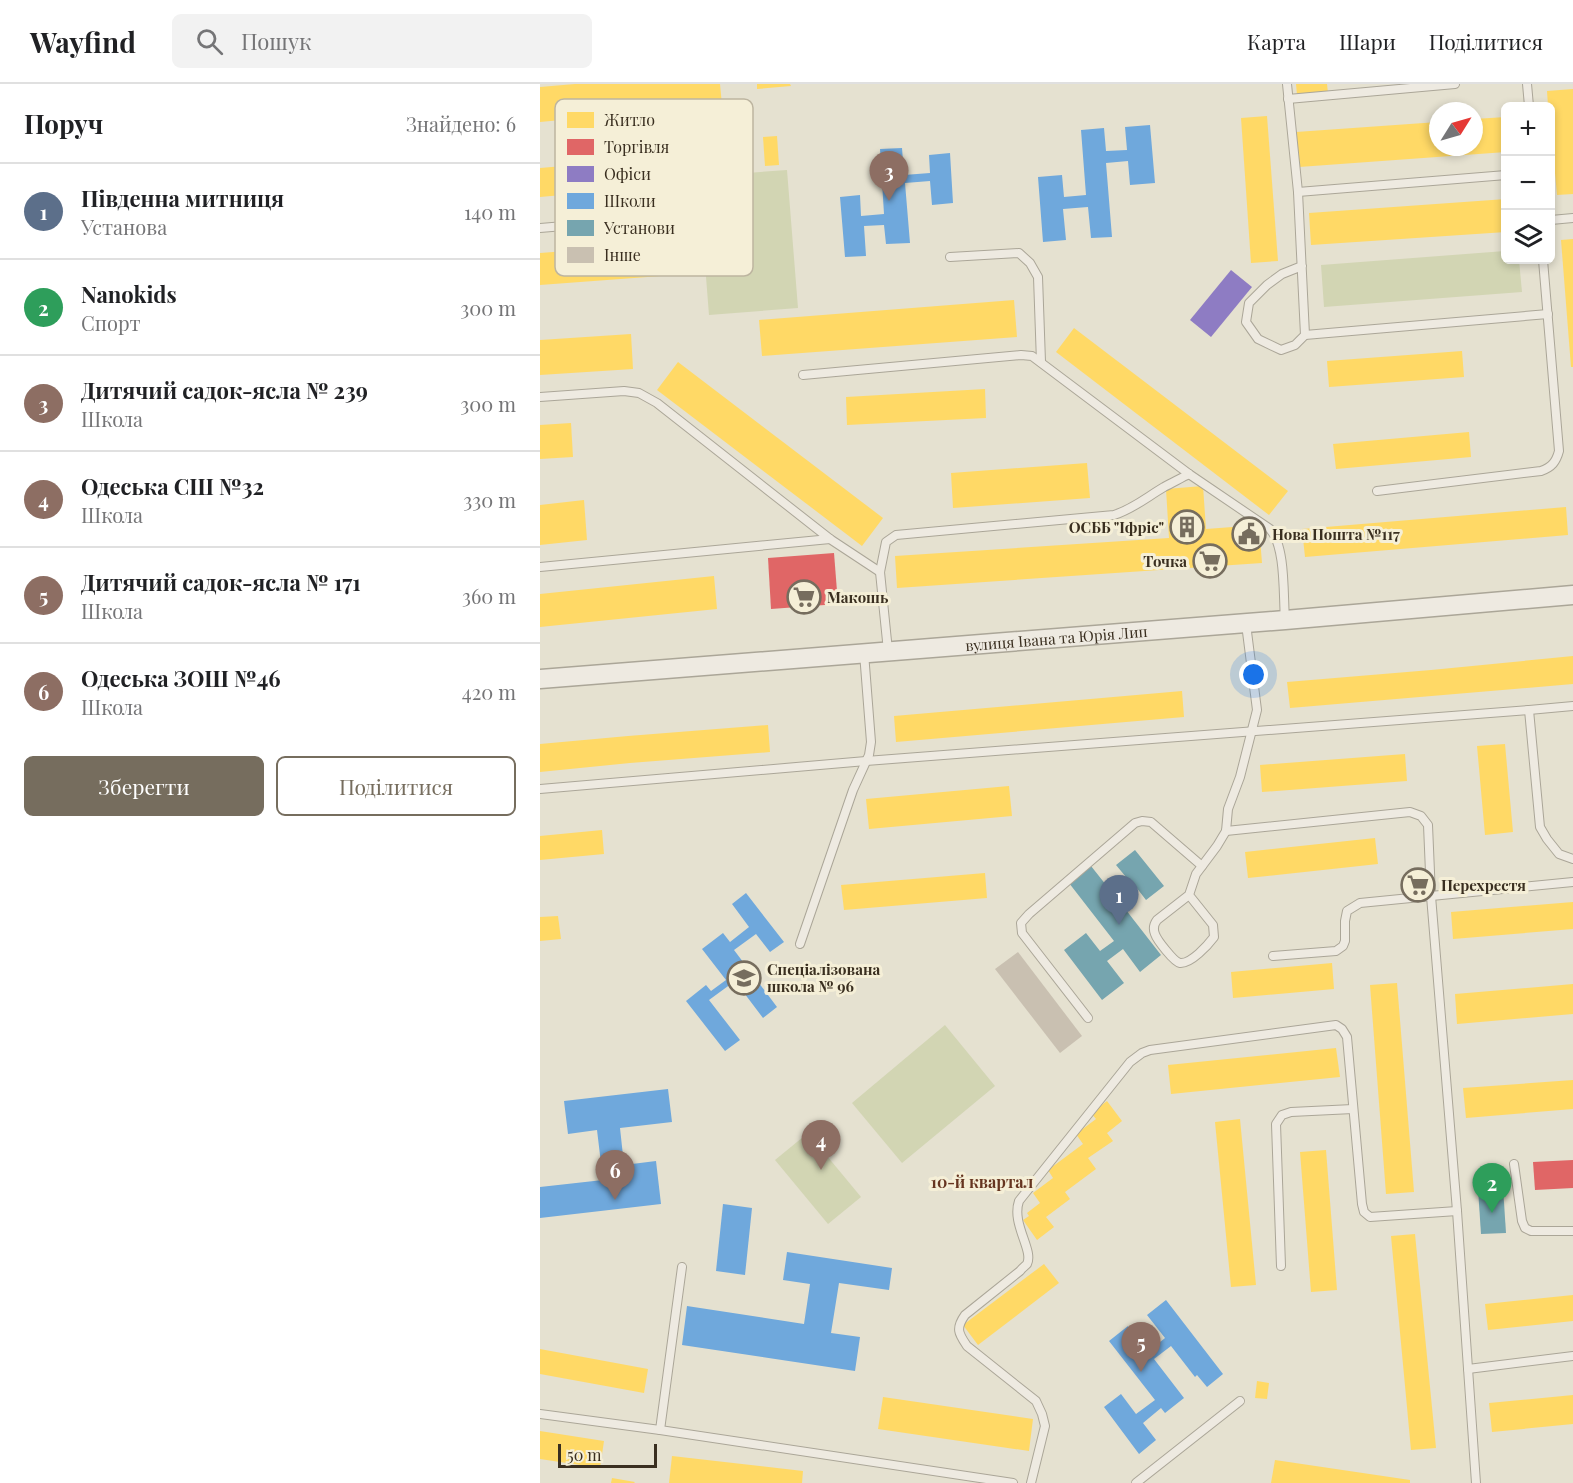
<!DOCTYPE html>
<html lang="uk">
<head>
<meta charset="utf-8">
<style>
	body { margin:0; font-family:"Playfair Display",serif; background:#f2f2f2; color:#202124 }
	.controls { position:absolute; right:18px; top:18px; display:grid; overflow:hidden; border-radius:9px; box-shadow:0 3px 9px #0003 }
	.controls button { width:54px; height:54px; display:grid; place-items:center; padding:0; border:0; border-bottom:2px solid #e0e0e0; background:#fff; color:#202124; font:30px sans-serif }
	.compass { position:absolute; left:889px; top:18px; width:54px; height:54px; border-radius:50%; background:#fff; box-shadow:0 3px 9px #0003; rotate:53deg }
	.scale { position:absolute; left:18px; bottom:15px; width:99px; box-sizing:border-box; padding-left:6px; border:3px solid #3a2f20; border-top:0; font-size:16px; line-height:21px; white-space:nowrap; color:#3a2f20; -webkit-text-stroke:4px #f5efd7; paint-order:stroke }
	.you { position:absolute; left:714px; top:591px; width:21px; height:21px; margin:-15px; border:4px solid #fff; border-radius:50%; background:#1a73e8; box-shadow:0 0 0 9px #1a73e833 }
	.badge { display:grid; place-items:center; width:39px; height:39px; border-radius:50%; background:#766d5e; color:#fff; font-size:20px; font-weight:700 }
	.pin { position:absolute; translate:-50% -50px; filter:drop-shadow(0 2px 3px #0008) }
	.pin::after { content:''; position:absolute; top:32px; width:21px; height:18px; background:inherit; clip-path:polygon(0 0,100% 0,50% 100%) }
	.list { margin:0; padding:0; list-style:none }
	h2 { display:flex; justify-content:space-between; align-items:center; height:78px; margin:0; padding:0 24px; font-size:26px }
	h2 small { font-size:20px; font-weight:400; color:#757577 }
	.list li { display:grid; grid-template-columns:39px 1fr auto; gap:18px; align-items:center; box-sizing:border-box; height:96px; padding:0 24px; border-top:2px solid #e0e0e0 }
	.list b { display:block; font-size:22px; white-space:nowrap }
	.list p { margin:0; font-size:20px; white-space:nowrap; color:#757577 }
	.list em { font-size:20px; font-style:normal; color:#757577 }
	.actions { display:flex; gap:12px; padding:18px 24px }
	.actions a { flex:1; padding:14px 0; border:2px solid #766d5e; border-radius:9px; text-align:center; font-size:21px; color:#766d5e }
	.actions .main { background:#766d5e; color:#fff }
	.icon { flex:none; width:33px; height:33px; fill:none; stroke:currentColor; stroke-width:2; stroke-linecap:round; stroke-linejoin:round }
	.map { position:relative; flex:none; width:1033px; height:1399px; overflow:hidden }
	header { display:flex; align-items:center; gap:36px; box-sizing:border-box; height:84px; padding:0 30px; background:#fff; border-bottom:2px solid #e0e0e0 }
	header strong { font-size:28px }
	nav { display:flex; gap:33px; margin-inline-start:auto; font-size:21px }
	.search { width:420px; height:54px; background:#f2f2f2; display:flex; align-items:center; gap:15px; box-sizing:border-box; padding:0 21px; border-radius:9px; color:#757577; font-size:22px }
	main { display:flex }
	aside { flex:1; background:#fff }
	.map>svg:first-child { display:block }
	.green { fill:#d2d5b3 }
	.homes { fill:#ffd966 }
	.shops { fill:#e06666 }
	.offices { fill:#8e7cc3 }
	.schools { fill:#6fa8dc }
	.public { fill:#76a5af }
	.building { fill:#c9c0b1 }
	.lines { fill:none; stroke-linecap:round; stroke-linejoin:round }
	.service-casing { stroke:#aba698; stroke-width:10 }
	.tertiary-casing { stroke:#aba698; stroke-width:21 }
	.service { stroke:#eeeae1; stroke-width:8 }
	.tertiary { stroke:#eeeae1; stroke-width:18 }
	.labels { text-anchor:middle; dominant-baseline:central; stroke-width:6; stroke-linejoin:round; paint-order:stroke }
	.poi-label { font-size:15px; font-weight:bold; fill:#3a2f20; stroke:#f5efd7; text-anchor:start }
	.street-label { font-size:15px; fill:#3a2f20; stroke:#f5efd7 }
	.neighbourhood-label { font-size:16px; font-weight:bold; fill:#663520; stroke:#f5efd7 }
	.key { fill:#f5efd7; stroke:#bdb5a0; stroke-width:1.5 }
	.key-label { font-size:16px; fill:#3a2f20 }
</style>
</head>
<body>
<header>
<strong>Wayfind</strong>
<div class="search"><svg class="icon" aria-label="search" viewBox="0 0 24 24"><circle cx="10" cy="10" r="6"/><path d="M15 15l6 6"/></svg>Пошук</div>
<nav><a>Карта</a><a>Шари</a><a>Поділитися</a></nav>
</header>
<main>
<aside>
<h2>Поруч<small>Знайдено: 6</small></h2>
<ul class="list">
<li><span class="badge" style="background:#5c6f8a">1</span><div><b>Південна митниця</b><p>Установа</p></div><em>140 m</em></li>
<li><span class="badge" style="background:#2e9e5b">2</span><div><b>Nanokids</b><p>Спорт</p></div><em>300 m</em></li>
<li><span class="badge" style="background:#8d6e63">3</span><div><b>Дитячий садок-ясла № 239</b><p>Школа</p></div><em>300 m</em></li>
<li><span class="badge" style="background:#8d6e63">4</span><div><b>Одеська СШ №32</b><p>Школа</p></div><em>330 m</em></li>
<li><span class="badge" style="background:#8d6e63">5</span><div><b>Дитячий садок-ясла № 171</b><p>Школа</p></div><em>360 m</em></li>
<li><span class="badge" style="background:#8d6e63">6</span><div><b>Одеська ЗОШ №46</b><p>Школа</p></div><em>420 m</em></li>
</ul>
<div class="actions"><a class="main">Зберегти</a><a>Поділитися</a></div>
</aside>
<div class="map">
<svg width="1033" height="1399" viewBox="0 0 1033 1399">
	<rect width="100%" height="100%" fill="#e5e1d0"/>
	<!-- green -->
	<g class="green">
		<path d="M 247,86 L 258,224 L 169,231 L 160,116 L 194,113 L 193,90 Z"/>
		<path d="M 965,167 L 966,176 L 979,176 L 982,208 L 784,223 L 781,181 Z"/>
		<path d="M 405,941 L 455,1002 L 362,1079 L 312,1019 Z"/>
		<path d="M 268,1049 L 321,1113 L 288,1140 L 235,1076 Z"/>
	</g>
	<!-- homes -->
	<g class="homes">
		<path d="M 35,0 L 180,0 L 182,21 L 0,38 L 0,3 Z"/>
		<path d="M 217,0 L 250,0 L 251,2 L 217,5 Z"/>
		<path d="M 756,0 L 787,0 L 788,9 L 757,11 Z"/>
		<path d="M 1033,5 L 1033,110 L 1017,111 L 1011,45 L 1011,22 L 1008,22 L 1007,7 Z"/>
		<path d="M 727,32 L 738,177 L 711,179 L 701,34 Z"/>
		<path d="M 966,33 L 966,68 L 759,83 L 756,48 L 898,38 L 898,63 L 934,63 L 934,35 Z"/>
		<path d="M 237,52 L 239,81 L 225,82 L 223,53 Z"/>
		<path d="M 177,69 L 179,97 L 0,113 L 0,84 Z"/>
		<path d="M 966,115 L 966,148 L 771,161 L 769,129 Z"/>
		<path d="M 1033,155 L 1033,283 L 1031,283 L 1021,156 Z"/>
		<path d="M 158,157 L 161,189 L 0,201 L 0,169 Z"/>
		<path d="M 474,216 L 477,253 L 222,272 L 219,236 Z"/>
		<path d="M 534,244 L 748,407 L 729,431 L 516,268 Z"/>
		<path d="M 91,250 L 93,285 L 0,291 L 0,256 Z"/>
		<path d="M 922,267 L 924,293 L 789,303 L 787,277 Z"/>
		<path d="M 138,278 L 343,434 L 322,462 L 117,306 Z"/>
		<path d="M 445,305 L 446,334 L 307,341 L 306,313 Z"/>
		<path d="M 31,339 L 33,373 L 0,375 L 0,341 Z"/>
		<path d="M 929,348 L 931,373 L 796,385 L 793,360 Z"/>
		<path d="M 547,379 L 550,414 L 413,424 L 411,389 Z"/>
		<path d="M 663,402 L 666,445 L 719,441 L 722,479 L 357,504 L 355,472 L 629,454 L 626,405 Z"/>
		<path d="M 44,416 L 47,456 L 0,461 L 0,421 Z"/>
		<path d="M 1026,423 L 1028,451 L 765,473 L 762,445 Z"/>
		<path d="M 174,492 L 177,525 L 0,543 L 0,510 Z"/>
		<path d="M 1033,572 L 1033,600 L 750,624 L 747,598 L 891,586 Z"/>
		<path d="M 642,607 L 644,633 L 356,658 L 354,632 Z"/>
		<path d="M 228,641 L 230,668 L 90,679 L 0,688 L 0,660 L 88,652 Z"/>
		<path d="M 965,660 L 973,748 L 945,751 L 937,662 Z"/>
		<path d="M 865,670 L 867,697 L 722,708 L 720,681 Z"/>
		<path d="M 469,702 L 472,732 L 329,745 L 326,715 Z"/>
		<path d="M 62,746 L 64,770 L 0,776 L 0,752 Z"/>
		<path d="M 835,754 L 838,780 L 708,794 L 705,768 Z"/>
		<path d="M 445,789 L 447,814 L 304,826 L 301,801 Z"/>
		<path d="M 1033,818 L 1033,845 L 913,855 L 911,828 Z"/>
		<path d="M 18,832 L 21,855 L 0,857 L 0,833 Z"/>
		<path d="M 792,879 L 794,905 L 693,914 L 691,888 Z"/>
		<path d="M 857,899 L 874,1108 L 846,1110 L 830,901 Z"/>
		<path d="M 1033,900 L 1033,930 L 917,940 L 915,910 Z"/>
		<path d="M 796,964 L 800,993 L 631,1010 L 628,981 Z"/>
		<path d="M 1033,996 L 1033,1025 L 926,1034 L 923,1004 Z"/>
		<path d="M 567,1017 L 582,1037 L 567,1049 L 573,1057 L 548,1074 L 556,1085 L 525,1108 L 530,1115 L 506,1133 L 514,1143 L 497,1156 L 483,1136 L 489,1132 L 487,1129 L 500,1119 L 493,1109 L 513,1094 L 508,1086 L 543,1060 L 536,1050 L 556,1035 L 551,1029 Z"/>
		<path d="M 700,1035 L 716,1201 L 691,1203 L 675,1038 Z"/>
		<path d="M 786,1066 L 797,1206 L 771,1208 L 760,1068 Z"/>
		<path d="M 875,1150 L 896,1364 L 871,1366 L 851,1152 Z"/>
		<path d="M 504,1180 L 519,1199 L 438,1261 L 423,1241 Z"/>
		<path d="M 1033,1211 L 1033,1237 L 948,1246 L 945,1220 Z"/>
		<path d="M 0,1265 L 108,1285 L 104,1309 L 0,1290 Z"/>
		<path d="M 717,1297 L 729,1299 L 727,1315 L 715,1314 Z"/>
		<path d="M 1033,1311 L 1033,1340 L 952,1348 L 949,1319 Z"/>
		<path d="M 343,1313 L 493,1335 L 489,1367 L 338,1345 Z"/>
		<path d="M 0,1347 L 64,1357 L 60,1384 L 0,1375 Z"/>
		<path d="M 132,1372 L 263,1387 L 262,1399 L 129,1399 Z"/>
		<path d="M 735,1376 L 870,1396 L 870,1399 L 731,1399 Z"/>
		<path d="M 72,1394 L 95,1398 L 94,1399 L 71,1399 Z"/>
	</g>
	<!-- shops -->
	<g class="shops">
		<path d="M 294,469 L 298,520 L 231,525 L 228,474 Z"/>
		<path d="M 1033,1076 L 1033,1104 L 995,1106 L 993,1078 Z"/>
	</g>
	<!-- offices -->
	<path class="offices" d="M 691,186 L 712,203 L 671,253 L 650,236 Z"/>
	<!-- schools -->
	<g class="schools">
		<path d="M 610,41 L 615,99 L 590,101 L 588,77 L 566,79 L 572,153 L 551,154 L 548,123 L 523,125 L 526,156 L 503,158 L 498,93 L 522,91 L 524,113 L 546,111 L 541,46 L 564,44 L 566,67 L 587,66 L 585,43 Z"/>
		<path d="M 362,64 L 364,91 L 390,89 L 389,71 L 410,69 L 413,119 L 392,121 L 390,97 L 365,99 L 370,159 L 346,160 L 344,141 L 324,142 L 326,172 L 305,173 L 300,113 L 320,111 L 321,132 L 344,130 L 340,65 Z"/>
		<path d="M 206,809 L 244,858 L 230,868 L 216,850 L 194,866 L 237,923 L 223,934 L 195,897 L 169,916 L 200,956 L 185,967 L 146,917 L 166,901 L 171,907 L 186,896 L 162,865 L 183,849 L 190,858 L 209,843 L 192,820 Z"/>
		<path d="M 128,1005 L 132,1038 L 80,1044 L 84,1081 L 116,1077 L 121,1120 L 0,1134 L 0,1103 L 63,1096 L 57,1046 L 28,1050 L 24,1017 Z"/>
		<path d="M 183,1120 L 212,1124 L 205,1191 L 176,1187 Z"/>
		<path d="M 247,1168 L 352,1184 L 349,1206 L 299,1199 L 291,1249 L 320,1253 L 315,1287 L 142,1261 L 147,1222 L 264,1240 L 270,1200 L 243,1196 Z"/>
		<path d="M 626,1216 L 683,1290 L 667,1303 L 657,1291 L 655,1293 L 631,1262 L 614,1275 L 644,1314 L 625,1329 L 621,1324 L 603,1339 L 616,1356 L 599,1370 L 564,1323 L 581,1310 L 596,1330 L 615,1316 L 569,1257 L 588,1242 L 608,1268 L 625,1254 L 607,1231 Z"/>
	</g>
	<!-- public -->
	<g class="public">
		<path d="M 595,766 L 624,802 L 606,816 L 596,803 L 579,817 L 621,871 L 600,888 L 583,865 L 567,877 L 584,899 L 562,916 L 524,866 L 546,849 L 560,867 L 574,857 L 529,799 L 551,782 L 570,806 L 586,793 L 576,781 Z"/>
		<path d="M 962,1088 L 966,1149 L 941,1150 L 937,1090 Z"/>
	</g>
	<!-- building -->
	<path class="building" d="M 478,868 L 542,952 L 520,969 L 455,885 Z"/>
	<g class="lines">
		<defs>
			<g id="service">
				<path d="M 747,0 L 758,108 L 765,251 L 755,261 L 741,266 L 718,255 L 706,238 L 709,219 L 727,201 L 742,190 L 762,182"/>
				<path d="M 987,0 L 989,22"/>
				<path d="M 748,15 L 915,0"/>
				<path d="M 758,108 L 966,91"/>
				<path d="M 1011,136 L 1033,134"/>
				<path d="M 0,144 L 202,127"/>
				<path d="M 410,173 L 479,169 L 490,179 L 498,193 L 501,278"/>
				<path d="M 765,251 L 1008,230"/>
				<path d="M 263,291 L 481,271 L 492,272 L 649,390 L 730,445 C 746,463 743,511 745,535"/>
				<path d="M 0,313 L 84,307 L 99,309 L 117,319 L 290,455 L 340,488"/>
				<path d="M 837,407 L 1001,387 C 1012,383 1016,378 1019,367 L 1003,176"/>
				<path d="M 0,483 L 290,455"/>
				<path d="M 348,567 L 340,488 L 346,458 L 356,451 L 574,431 C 593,425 607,413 624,403 C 632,399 641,394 649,390"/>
				<path d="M 989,626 L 1000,743 L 1007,755 L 1019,770 L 1033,775"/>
				<path d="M 0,705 L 326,677 L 989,626 L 1033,622"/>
				<path d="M 686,747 L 870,728 L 881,732 L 888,741 L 891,812 L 917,1127 L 936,1399"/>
				<path d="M 649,811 L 617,836 C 614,840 613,845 615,850 C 617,856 634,878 640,879 C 651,880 668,861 674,853 L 673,841 L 649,811 L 656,790 L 677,762 L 686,747 L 688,725 L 700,693 L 717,626 L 706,540"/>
				<path d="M 260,860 L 313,706 L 329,671 L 331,658 L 324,569"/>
				<path d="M 733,872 L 796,867 L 803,862 L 805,857 L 805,837 L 807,827 L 820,819 L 1033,798"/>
				<path d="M 548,934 L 482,849 L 481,839 L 489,830 L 595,739 L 602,737 L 611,738 L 662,782"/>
				<path d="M 974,1080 L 982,1137 L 985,1144 L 991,1147 L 1033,1147"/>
				<path d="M 741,1182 L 736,1040 L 742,1031 L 751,1028 L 813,1025"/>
				<path d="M 928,1285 L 1033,1272"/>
				<path d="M 0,1330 L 120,1346 L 473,1399"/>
				<path d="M 120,1346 L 142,1183"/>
				<path d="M 491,1399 L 505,1342 L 502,1330 L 496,1317 L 427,1262 C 419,1250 415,1245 425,1231 L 480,1187 C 482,1184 485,1182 487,1180 C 494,1166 471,1140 479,1117 L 590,978 L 602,969 L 610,966 L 796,941 L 802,945 L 807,953 L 822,1120 L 824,1128 L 830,1133 L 917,1127"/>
				<path d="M 596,1399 L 700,1317"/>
			</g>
			<g id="tertiary">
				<path id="s1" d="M 0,595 L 745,536 L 1033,511"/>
			</g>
		</defs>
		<!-- service casing -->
		<use href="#service" class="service-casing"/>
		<!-- tertiary casing -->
		<use href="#tertiary" class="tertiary-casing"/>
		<!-- service -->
		<use href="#service" class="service"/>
		<!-- tertiary -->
		<use href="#tertiary" class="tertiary"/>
	</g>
	<!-- icons -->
	<defs>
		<symbol id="building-ring" viewBox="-11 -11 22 22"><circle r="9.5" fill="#f5efd7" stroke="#766d5e" stroke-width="1.5"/><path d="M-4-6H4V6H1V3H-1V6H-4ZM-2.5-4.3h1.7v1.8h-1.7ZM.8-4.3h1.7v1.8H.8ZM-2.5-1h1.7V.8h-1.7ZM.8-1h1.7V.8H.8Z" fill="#766d5e"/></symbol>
		<symbol id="civic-ring" viewBox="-11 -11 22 22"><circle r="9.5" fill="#f5efd7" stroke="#766d5e" stroke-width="1.5"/><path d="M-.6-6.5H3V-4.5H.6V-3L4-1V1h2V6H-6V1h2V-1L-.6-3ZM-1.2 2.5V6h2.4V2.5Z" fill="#766d5e"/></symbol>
		<symbol id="supermarket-ring" viewBox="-11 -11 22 22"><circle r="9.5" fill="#f5efd7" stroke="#766d5e" stroke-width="1.5"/><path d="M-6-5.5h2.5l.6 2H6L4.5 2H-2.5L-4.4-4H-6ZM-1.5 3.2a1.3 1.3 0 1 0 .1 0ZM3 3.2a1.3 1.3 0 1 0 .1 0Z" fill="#766d5e"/></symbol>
		<symbol id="school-ring" viewBox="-11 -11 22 22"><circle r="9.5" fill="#f5efd7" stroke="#766d5e" stroke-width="1.5"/><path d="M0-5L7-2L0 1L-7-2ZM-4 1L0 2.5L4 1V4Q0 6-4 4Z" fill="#766d5e"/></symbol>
	</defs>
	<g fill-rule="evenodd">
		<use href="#building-ring" x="628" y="424" width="38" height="38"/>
		<use href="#civic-ring" x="690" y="431" width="38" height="38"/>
		<use href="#supermarket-ring" x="651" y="458" width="38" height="38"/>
		<use href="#supermarket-ring" x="245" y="494" width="38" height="38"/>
		<use href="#supermarket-ring" x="859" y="782" width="38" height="38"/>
		<use href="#school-ring" x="185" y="875" width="38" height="38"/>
	</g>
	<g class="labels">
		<!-- poi labels -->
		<g class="poi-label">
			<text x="624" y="443" text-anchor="end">ОСББ "Іфріс"</text>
			<text x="732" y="450">Нова Пошта №117</text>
			<text x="647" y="477" text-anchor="end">Точка</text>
			<text x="287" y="513">Макошь</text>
			<text x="901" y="801">Перехрестя</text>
			<text x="227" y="885">Спеціалізована<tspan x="227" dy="17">школа № 96</tspan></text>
		</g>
		<!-- street labels -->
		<g class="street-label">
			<text stroke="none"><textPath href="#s1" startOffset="518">вулиця Івана та Юрія Лип</textPath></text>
		</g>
		<!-- neighbourhood labels -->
		<g class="neighbourhood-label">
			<text x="442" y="1097">10-й квартал</text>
		</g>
	</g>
	<!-- legend -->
	<rect x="15" y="15" width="198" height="177" rx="9" class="key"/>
	<rect x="27" y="28" width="27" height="16" fill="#ffd966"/>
	<rect x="27" y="55" width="27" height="16" fill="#e06666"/>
	<rect x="27" y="82" width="27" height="16" fill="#8e7cc3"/>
	<rect x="27" y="109" width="27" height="16" fill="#6fa8dc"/>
	<rect x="27" y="136" width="27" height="16" fill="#76a5af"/>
	<rect x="27" y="163" width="27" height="16" fill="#c9c0b1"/>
	<g class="key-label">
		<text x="64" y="42">Житло</text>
		<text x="64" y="69">Торгівля</text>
		<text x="64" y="96">Офіси</text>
		<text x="64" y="123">Школи</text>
		<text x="64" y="150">Установи</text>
		<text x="64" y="177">Інше</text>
	</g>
</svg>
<div class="controls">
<button>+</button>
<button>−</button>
<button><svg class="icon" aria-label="layers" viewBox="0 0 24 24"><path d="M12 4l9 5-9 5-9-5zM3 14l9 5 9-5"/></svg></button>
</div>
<svg class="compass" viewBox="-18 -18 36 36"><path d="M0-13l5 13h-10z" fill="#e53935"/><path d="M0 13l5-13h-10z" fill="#757577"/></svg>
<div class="scale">50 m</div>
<div class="you"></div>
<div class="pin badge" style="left:579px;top:841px;background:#5c6f8a">1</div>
<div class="pin badge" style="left:952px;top:1129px;background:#2e9e5b">2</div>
<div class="pin badge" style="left:349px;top:117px;background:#8d6e63">3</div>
<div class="pin badge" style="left:281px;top:1086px;background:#8d6e63">4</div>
<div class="pin badge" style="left:601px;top:1288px;background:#8d6e63">5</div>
<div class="pin badge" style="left:75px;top:1116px;background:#8d6e63">6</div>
</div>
</main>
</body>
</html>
